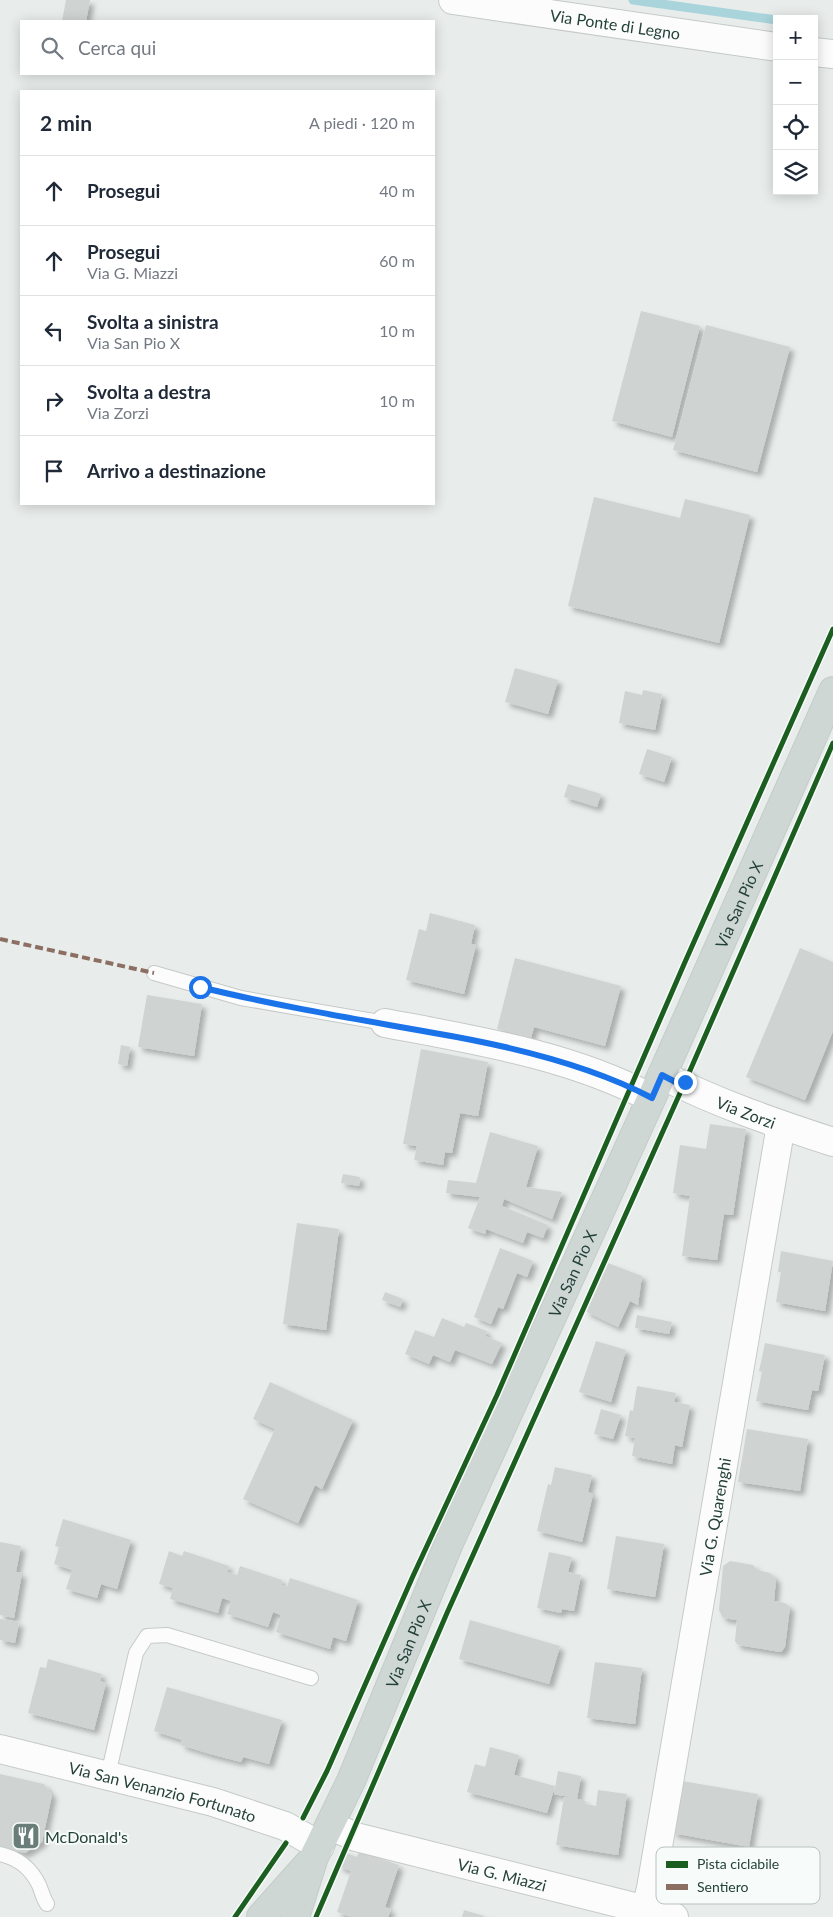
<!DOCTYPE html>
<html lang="it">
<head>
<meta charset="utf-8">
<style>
	body { margin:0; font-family:Lato,sans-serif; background:#f2f2f3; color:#1f2937 }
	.controls { position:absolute; right:15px; top:15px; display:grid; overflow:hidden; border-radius:0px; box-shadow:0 2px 12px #0003 }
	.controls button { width:45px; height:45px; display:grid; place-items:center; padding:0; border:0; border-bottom:1px solid #e0e1e3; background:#fff; color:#1f2937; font:25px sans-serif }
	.stop { position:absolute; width:15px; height:15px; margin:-11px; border:4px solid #1a73e8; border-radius:50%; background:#fff }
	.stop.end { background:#1a73e8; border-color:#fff; box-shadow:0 1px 5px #0008 }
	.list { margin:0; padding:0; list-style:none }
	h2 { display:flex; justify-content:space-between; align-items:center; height:65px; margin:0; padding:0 20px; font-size:21px }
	h2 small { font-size:16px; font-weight:400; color:#747a83 }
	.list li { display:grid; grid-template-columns:32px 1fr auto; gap:15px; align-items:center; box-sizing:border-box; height:70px; padding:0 20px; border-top:1px solid #e0e1e3 }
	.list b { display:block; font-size:19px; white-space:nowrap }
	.list p { margin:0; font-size:16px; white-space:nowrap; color:#747a83 }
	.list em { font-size:16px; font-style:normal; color:#747a83 }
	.icon { flex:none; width:28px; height:28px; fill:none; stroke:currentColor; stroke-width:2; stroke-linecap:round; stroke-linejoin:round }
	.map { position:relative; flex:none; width:833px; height:1917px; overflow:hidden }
	.search { position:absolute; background:#fff; box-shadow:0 2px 12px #0003; left:20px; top:20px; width:415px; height:55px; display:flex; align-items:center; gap:12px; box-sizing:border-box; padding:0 18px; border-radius:0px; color:#747a83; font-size:19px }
	.panel { position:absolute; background:#fff; box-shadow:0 2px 12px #0003; left:20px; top:90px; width:415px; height:415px; border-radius:0px }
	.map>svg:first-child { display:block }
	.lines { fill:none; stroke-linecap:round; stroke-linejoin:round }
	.stream { stroke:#a9d4db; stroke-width:9 }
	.building { fill:#cfd4d2; filter:url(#shadow) }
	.service-casing { stroke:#c5cac8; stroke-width:16 }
	.minor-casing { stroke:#c5cac8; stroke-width:30 }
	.primary-casing { stroke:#c3ccc9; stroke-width:30 }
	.service { stroke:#fcfcfc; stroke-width:14 }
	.minor { stroke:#fcfcfc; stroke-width:28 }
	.primary { stroke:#cfd7d5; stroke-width:28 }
	.quiet { stroke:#8d6e63; stroke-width:4; stroke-dasharray:8 4; stroke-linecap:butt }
	.cycleway-casing { stroke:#f7fbf9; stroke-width:8 }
	.cycleway { stroke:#1b5e20; stroke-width:5 }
	.route { stroke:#1a73e8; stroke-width:6 }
	.labels { text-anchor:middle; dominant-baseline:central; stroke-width:4; stroke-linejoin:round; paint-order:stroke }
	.street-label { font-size:16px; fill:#24423a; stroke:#f7fbf9 }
	.poi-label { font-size:16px; fill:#24423a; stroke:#f7fbf9; text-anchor:start }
	.key { fill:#f7fbf9; stroke:#b8c4c0; stroke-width:1 }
	.key-label { font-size:14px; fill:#24423a }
</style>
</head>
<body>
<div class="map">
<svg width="833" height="1917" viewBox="0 0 833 1917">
	<defs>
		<filter id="shadow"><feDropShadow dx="4.5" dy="4.5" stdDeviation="2.5" flood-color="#0004"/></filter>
	</defs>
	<rect width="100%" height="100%" fill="#e8edeb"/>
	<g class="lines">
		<!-- stream -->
		<path class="stream" d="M 633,0 L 777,20"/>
	</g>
	<!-- building -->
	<g class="building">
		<path d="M 66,0 L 90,0 L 86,21 L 62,21 Z"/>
		<path d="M 641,311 L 700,326 L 672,437 L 612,421 Z"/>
		<path d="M 706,325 L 790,347 L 757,472 L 673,450 Z"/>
		<path d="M 594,497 L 680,518 L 685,499 L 750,515 L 719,643 L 568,606 Z"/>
		<path d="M 515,668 L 558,680 L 548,714 L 505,702 Z"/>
		<path d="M 643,690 L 662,694 L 655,730 L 619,723 L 625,691 L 642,695 Z"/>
		<path d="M 647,749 L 672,757 L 664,782 L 639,774 Z"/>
		<path d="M 568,784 L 601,794 L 597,807 L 564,797 Z"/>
		<path d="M 430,913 L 475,925 L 471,944 L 476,945 L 464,994 L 406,980 L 419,929 L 426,931 Z"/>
		<path d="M 800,948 L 833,962 L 833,1031 L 805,1100 L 746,1077 Z"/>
		<path d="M 515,958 L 621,986 L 605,1046 L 534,1027 L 531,1038 L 497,1029 Z"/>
		<path d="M 147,995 L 202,1004 L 194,1056 L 138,1047 Z"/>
		<path d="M 121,1045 L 130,1047 L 127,1066 L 118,1064 Z"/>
		<path d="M 421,1049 L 488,1062 L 478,1116 L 460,1113 L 452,1153 L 445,1152 L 443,1165 L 414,1160 L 417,1146 L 403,1144 Z"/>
		<path d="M 710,1124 L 746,1129 L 733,1215 L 724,1214 L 717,1260 L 682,1256 L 690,1196 L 673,1193 L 680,1145 L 706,1149 Z"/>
		<path d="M 490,1132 L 538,1146 L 526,1187 L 562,1192 L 552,1219 L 504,1199 L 502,1206 L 548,1225 L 543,1238 L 527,1232 L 523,1243 L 486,1229 L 485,1234 L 468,1228 L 480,1197 L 446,1193 L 448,1180 L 476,1183 Z"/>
		<path d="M 343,1174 L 360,1177 L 359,1186 L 341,1183 Z"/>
		<path d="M 297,1223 L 339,1229 L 326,1330 L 283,1324 Z"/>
		<path d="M 500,1248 L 533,1261 L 527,1277 L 517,1273 L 503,1309 L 498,1307 L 491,1324 L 474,1317 Z"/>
		<path d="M 781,1251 L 833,1261 L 825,1311 L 776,1302 L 781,1272 L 778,1272 Z"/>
		<path d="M 608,1263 L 642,1276 L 638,1305 L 630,1301 L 618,1327 L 585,1311 Z"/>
		<path d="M 385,1292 L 403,1299 L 400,1307 L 382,1300 Z"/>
		<path d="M 637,1315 L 672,1322 L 669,1334 L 635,1328 Z"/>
		<path d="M 442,1318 L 464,1327 L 466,1323 L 487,1331 L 485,1336 L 502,1343 L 492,1364 L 455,1350 L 450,1362 L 433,1355 L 429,1364 L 405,1354 L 415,1330 L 434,1337 Z"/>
		<path d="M 596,1341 L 626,1350 L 611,1402 L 579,1392 Z"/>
		<path d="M 765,1343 L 825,1355 L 818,1391 L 812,1390 L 808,1410 L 756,1401 L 762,1372 L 759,1371 Z"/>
		<path d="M 270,1382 L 353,1420 L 322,1489 L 315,1485 L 298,1523 L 243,1499 L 275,1429 L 253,1419 Z"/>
		<path d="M 637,1386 L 676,1393 L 674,1402 L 690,1405 L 682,1447 L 675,1445 L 672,1464 L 632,1456 L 635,1438 L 625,1436 L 630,1410 L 633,1411 Z"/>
		<path d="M 601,1409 L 621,1415 L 613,1439 L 594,1434 Z"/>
		<path d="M 747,1429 L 808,1439 L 800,1491 L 738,1482 Z"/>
		<path d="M 555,1467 L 592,1475 L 588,1492 L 593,1494 L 582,1542 L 537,1531 L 548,1484 L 551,1485 Z"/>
		<path d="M 63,1519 L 131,1540 L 117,1589 L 101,1584 L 97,1598 L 66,1589 L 72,1570 L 54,1564 L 59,1547 L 55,1546 Z"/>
		<path d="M 616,1536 L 664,1544 L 655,1597 L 607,1589 Z"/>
		<path d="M 0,1542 L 21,1546 L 16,1572 L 22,1573 L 14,1618 L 0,1615 Z"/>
		<path d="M 169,1551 L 182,1556 L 184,1551 L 229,1566 L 227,1572 L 237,1575 L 240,1566 L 282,1580 L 281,1585 L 287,1587 L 290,1578 L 358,1600 L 346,1641 L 333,1637 L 330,1649 L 276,1632 L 281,1615 L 273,1612 L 268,1627 L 227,1614 L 231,1601 L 222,1598 L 218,1613 L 170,1599 L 173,1588 L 159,1584 Z"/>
		<path d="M 549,1552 L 572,1557 L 568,1572 L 581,1575 L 574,1611 L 562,1609 L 561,1613 L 537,1608 Z"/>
		<path d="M 730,1561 L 753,1565 L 757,1570 L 770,1573 L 776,1579 L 774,1601 L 785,1603 L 790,1607 L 785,1647 L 781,1652 L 738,1645 L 735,1641 L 737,1620 L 723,1618 L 719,1610 L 723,1566 Z"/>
		<path d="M 0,1619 L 19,1622 L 15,1643 L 0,1640 Z"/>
		<path d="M 470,1620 L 560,1646 L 549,1684 L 459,1659 Z"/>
		<path d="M 48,1659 L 102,1674 L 100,1681 L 106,1683 L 94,1730 L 28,1713 L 40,1667 L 46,1668 Z"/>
		<path d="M 595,1662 L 642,1668 L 635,1724 L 587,1718 Z"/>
		<path d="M 167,1687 L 282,1720 L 269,1764 L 243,1757 L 241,1762 L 210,1754 L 181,1745 L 182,1740 L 154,1731 Z"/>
		<path d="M 490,1747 L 519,1755 L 514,1775 L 555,1786 L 547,1813 L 467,1792 L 475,1764 L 485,1767 Z"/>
		<path d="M 558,1771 L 581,1776 L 577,1799 L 586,1801 L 585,1804 L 596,1806 L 598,1790 L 627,1794 L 618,1855 L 556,1845 L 564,1797 L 575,1798 L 554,1794 Z"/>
		<path d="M 0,1774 L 44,1784 L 52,1795 L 42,1842 L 25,1853 L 0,1848 Z"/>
		<path d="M 682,1781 L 758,1794 L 749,1847 L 672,1833 Z"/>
		<path d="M 359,1851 L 399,1865 L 385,1907 L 391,1909 L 388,1917 L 351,1917 L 337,1912 L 351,1871 L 338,1866 L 344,1852 L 357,1857 Z"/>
		<path d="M 464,1910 L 484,1916 L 484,1917 L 462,1917 Z"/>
	</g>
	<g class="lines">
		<defs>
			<g id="service">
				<path d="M 154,973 L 241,998 L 385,1023"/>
				<path d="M 108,1775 L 136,1653 L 147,1636 L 167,1635 L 311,1678"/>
				<path d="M 0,1854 C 18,1858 31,1868 39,1885 C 42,1892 43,1898 47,1904"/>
			</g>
			<g id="minor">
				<path id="s1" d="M 453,0 L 777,47"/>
				<path d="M 814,52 L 833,54"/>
				<path d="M 385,1023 C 474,1040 571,1055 651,1098"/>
				<path id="s2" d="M 662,1075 C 716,1103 775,1123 833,1142"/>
				<path id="s3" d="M 0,1749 L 213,1802 L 285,1826 L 320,1846"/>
				<path id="s4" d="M 331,1826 L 356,1837 L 674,1917"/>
				<path id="s5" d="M 646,1909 L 651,1888 L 781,1125"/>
			</g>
			<g id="primary">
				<path d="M 261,1917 L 310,1862"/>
				<path id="s6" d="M 295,1917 L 314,1857 L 351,1781 L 449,1543 L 662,1075 L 833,691"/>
			</g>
		</defs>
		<!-- service casing -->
		<use href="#service" class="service-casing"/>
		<!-- minor casing -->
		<use href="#minor" class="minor-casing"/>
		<!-- primary casing -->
		<use href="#primary" class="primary-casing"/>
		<!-- service -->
		<use href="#service" class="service"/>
		<!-- minor -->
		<use href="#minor" class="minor"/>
		<!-- primary -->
		<use href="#primary" class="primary"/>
		<!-- quiet -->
		<path class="quiet" d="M 0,939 L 154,973"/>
		<defs>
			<g id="cycleway">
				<path d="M 303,1818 L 327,1771 L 413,1576 L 497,1395 L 685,962 L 833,629"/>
				<path d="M 235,1917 L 286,1843"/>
				<path d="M 316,1917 L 447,1613 L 685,1082 L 833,743"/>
			</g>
		</defs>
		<!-- cycleway casing -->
		<use href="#cycleway" class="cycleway-casing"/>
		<!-- cycleway -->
		<use href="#cycleway" class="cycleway"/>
	</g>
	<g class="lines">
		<!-- route -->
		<path class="route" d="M 200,987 C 277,1006 356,1019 434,1033 C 505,1045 588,1064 652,1098 L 662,1075 L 683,1086 L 685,1082"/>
	</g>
	<!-- icons -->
	<defs>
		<symbol id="restaurant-square" viewBox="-11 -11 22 22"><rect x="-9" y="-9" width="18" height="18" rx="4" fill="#697e78" stroke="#f7fbf9"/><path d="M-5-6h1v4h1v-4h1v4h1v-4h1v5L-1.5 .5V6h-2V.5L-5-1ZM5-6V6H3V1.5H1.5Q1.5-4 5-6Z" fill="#fff"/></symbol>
	</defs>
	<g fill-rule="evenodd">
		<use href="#restaurant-square" x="10" y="1820" width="32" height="32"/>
	</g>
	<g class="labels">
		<!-- street labels -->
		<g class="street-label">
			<text stroke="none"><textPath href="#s1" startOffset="164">Via Ponte di Legno</textPath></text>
			<text stroke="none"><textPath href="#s6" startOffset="1106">Via San Pio X</textPath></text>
			<text stroke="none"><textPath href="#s2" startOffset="92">Via Zorzi</textPath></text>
			<text stroke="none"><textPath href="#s6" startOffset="701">Via San Pio X</textPath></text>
			<text stroke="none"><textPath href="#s5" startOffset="398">Via G. Quarenghi</textPath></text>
			<text stroke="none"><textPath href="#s6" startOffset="296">Via San Pio X</textPath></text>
			<text stroke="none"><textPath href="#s3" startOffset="168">Via San Venanzio Fortunato</textPath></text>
			<text stroke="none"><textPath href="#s4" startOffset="178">Via G. Miazzi</textPath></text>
		</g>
		<!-- poi labels -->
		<g class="poi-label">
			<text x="45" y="1836">McDonald's</text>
		</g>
	</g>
	<!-- legend -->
	<rect x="656" y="1847" width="164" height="57" rx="8" class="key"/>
	<rect x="666" y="1861" width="22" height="7" fill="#1b5e20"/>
	<rect x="666" y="1884" width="22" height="6" fill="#8d6e63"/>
	<g class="key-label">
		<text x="697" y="1869">Pista ciclabile</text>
		<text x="697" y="1892">Sentiero</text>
	</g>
</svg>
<div class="controls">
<button>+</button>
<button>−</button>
<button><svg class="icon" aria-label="locate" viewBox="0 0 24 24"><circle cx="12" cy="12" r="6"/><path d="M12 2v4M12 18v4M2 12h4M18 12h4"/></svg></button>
<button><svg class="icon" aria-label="layers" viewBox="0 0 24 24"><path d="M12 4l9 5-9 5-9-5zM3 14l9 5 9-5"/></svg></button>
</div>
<div class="stop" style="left:200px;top:987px"></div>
<div class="stop end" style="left:685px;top:1082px"></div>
<div class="search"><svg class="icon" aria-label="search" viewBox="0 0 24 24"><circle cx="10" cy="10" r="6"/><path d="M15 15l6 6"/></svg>Cerca qui</div>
<section class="panel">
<h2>2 min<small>A piedi · 120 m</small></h2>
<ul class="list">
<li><svg class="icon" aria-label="ahead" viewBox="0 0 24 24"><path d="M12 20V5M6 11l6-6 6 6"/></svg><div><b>Prosegui</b></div><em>40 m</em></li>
<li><svg class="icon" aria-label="ahead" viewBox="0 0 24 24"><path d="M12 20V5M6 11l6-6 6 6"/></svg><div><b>Prosegui</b><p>Via G. Miazzi</p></div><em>60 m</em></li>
<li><svg class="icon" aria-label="left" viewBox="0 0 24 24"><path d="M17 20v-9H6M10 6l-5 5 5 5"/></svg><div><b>Svolta a sinistra</b><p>Via San Pio X</p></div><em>10 m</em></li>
<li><svg class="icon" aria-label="right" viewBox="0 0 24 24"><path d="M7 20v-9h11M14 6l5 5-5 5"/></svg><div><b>Svolta a destra</b><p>Via Zorzi</p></div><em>10 m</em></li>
<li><svg class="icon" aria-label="arrive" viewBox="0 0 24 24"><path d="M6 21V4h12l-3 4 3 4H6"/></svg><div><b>Arrivo a destinazione</b></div></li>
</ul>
</section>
</div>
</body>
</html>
